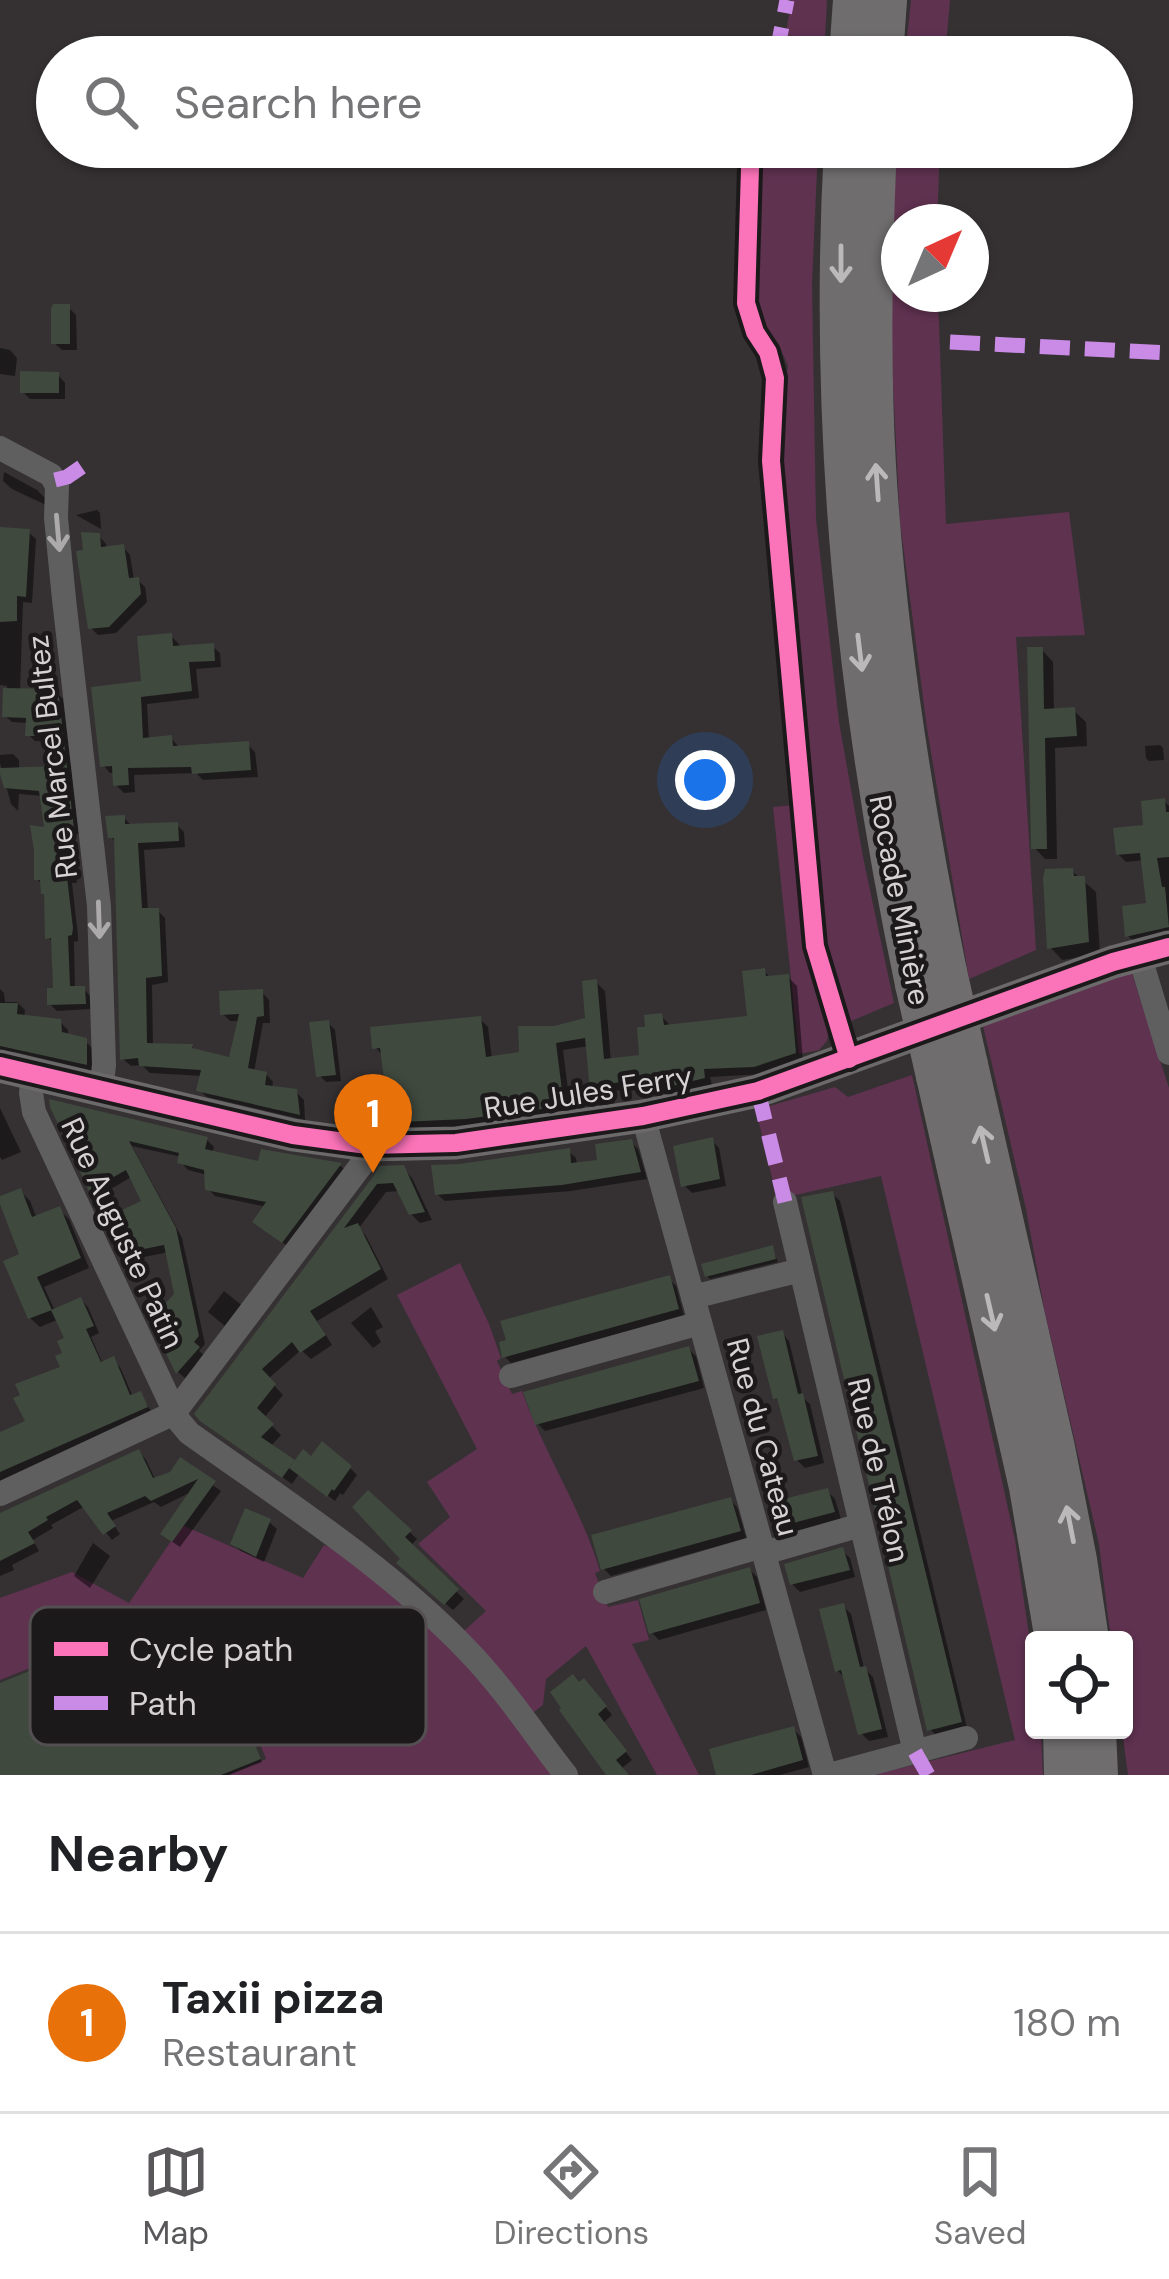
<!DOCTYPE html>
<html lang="en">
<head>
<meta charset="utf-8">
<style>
	body { margin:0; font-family:"DM Sans",sans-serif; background:#f6f6f6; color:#202124 }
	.controls { position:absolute; right:36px; bottom:36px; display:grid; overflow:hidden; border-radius:12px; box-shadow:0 3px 9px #0004 }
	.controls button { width:108px; height:108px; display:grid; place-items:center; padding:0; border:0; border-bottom:3px solid #e0e0e0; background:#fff; color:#202124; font:60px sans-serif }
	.compass { position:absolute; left:881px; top:204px; width:108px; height:108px; border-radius:50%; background:#fff; box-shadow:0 3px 9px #0004; rotate:44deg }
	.you { position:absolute; left:705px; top:780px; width:42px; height:42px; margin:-30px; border:9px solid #fff; border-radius:50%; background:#1a73e8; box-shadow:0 0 0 18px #1a73e833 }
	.badge { display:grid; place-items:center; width:78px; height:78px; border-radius:50%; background:#59575a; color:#fff; font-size:39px; font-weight:700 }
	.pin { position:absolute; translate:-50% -99px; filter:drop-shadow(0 3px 6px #0008) }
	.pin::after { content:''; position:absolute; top:63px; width:42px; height:36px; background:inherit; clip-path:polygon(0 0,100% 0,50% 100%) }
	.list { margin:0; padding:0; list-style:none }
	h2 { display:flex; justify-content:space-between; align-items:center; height:156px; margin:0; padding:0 48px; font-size:51px }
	h2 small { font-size:39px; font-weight:400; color:#757577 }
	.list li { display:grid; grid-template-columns:78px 1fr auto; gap:36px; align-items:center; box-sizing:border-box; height:180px; padding:0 48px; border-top:3px solid #e0e0e0 }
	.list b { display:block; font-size:45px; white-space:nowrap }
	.list p { margin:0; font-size:39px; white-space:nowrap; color:#757577 }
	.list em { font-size:39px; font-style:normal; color:#757577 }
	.icon { flex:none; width:66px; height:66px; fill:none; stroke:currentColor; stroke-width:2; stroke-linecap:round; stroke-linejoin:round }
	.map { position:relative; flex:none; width:1169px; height:1775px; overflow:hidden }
	.search { position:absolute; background:#fff; box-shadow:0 3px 9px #0004; left:36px; right:36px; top:36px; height:132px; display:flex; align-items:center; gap:30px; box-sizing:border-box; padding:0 42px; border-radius:66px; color:#757577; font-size:45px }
	.sheet { height:336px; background:#fff }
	nav { display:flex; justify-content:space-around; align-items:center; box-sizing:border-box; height:168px; border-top:3px solid #e0e0e0; background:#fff; font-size:33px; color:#757577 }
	nav a { display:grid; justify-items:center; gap:6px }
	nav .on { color:#59575a }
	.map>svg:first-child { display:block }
	.green { fill:#5f3250 }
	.shadow { fill:#0007 }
	.building { fill:#3f493e }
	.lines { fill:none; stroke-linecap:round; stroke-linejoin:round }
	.street { stroke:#605f60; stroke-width:24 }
	.secondary { stroke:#6b696a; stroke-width:33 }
	.highway { stroke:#6f6d6e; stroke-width:42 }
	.highway-bridge { stroke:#6f6d6e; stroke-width:42 }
	.quiet { stroke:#ca8be6; stroke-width:15; stroke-dasharray:30 15; stroke-linecap:butt }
	.cycleway-casing { stroke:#1c191b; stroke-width:26 }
	.cycleway { stroke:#fb73b8; stroke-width:18 }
	.oneway { stroke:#bcb9ba }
	.oneway2 { stroke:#adaaab }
	.labels { text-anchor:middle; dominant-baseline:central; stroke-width:9; stroke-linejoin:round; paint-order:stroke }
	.street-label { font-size:30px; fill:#d6d2d4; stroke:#1c191b }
	.key { fill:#1c191b; stroke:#545052; stroke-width:3 }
	.key-label { font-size:33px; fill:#d6d2d4 }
</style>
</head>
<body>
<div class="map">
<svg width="1169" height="1775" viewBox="0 0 1169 1775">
	<rect width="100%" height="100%" fill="#353133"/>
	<!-- green -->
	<g class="green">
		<path d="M 792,0 L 827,0 L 824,57 L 781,57 Z"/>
		<path d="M 911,0 L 950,0 L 945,57 L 905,57 Z"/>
		<path d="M 760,147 L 818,147 L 812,284 L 816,519 L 839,722 L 864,862 L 894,1003 L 844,1024 L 822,943 L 815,802 L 798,673 L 780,461 L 780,411 L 788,366 L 778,343 L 762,324 L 751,304 L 755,169 Z"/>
		<path d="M 897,147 L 940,147 L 937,222 L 899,222 L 899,294 L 938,294 L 946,524 L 1069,512 L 1085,635 L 1016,637 L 1036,950 L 969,979 L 927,728 L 900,522 L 889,304 Z"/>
		<path d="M 795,805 L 815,992 L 829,1027 L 827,1041 L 819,1050 L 799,1054 L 773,807 Z"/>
		<path d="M 1130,968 L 1169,1088 L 1169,1775 L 1128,1775 L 1122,1730 L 1124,1640 L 1111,1640 L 1099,1544 L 1045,1313 L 1026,1209 L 983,1026 Z"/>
		<path d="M 912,1075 L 1015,1540 L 1034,1669 L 1034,1730 L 1041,1730 L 1043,1775 L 873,1775 L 1015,1740 L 881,1176 L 777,1199 L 756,1110 L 835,1087 L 848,1097 Z"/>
		<path d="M 460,1263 L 489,1324 L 501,1358 L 497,1361 L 512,1394 L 522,1391 C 544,1453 581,1508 600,1571 L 595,1573 L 608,1607 L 638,1600 L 649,1640 L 632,1644 L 699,1775 L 657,1775 L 586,1646 L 546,1679 L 543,1705 L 530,1715 L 506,1688 L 505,1675 L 464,1631 L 486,1611 L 418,1544 L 450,1517 L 427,1482 L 477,1449 L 397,1295 Z"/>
		<path d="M 182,1525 L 303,1578 L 324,1545 L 348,1555 L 452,1645 L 560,1775 L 228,1775 L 266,1759 L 231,1668 L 185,1640 L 169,1648 L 157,1617 L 0,1680 L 0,1598 L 72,1572 L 129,1603 Z"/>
	</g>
	<!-- shadow -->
	<g class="shadow">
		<path d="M 68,307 L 76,315 L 77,350 L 62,350 L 54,343 Z"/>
		<path d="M 0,348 L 10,350 L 17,358 L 15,376 L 0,374 Z"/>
		<path d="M 58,375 L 65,383 L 65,399 L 30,399 L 23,392 Z"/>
		<path d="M 4,472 L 37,490 L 45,498 L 46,505 L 12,489 L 3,481 Z"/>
		<path d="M 97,510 L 100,513 L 101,529 L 76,515 Z"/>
		<path d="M 0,530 L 28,532 L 36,539 L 32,603 L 23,602 L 20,692 L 56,692 L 63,699 L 79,834 L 73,834 L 77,883 L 72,883 L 78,936 L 78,941 L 74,942 L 75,989 L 84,989 L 90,996 L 91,1009 L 57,1011 L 50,1004 L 56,991 L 54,943 L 48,937 L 43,885 L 37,879 L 48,830 L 43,796 L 19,794 L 18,811 L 11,804 L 0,763 L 0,755 L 13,754 L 19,760 L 19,770 L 60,769 L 59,742 L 35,741 L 28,734 L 29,723 L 12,722 L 5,716 L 7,686 L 0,685 Z"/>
		<path d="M 99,536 L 106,544 L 107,549 L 123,547 L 130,555 L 134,580 L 138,580 L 145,587 L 147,602 L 116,633 L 98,635 L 91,628 L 86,552 Z"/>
		<path d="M 171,636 L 179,644 L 179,648 L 212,646 L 220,653 L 221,667 L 196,669 L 199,698 L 147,704 L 149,740 L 171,738 L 178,746 L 247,744 L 255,752 L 258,777 L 203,780 L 196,773 L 134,775 L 135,792 L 124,793 L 116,785 L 116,773 L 110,773 L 103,765 Z"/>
		<path d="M 1042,650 L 1053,662 L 1054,712 L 1074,711 L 1086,722 L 1087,746 L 1055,748 L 1057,859 L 1045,859 L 1034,847 Z"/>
		<path d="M 1160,745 L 1163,748 L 1164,760 L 1149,761 L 1146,758 L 1145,746 Z"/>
		<path d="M 1164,801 L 1169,806 L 1169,935 L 1136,943 L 1128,936 L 1149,906 L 1144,860 L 1126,862 L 1118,854 L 1146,828 Z"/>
		<path d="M 124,818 L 133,827 L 177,825 L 184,832 L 185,847 L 144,850 L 148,911 L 158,911 L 165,918 L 168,982 L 152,985 L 153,1046 L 192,1047 L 197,1053 L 231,1061 L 240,1021 L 230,1021 L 223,1014 L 262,992 L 269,1000 L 270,1023 L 263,1023 L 254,1072 L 266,1074 L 273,1082 L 272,1089 L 296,1092 L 304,1100 L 305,1120 L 207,1097 L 199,1090 L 203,1076 L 150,1073 L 142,1065 L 131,1066 L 123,1059 L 118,844 L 111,837 Z"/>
		<path d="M 1072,871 L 1096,892 L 1100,954 L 1062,960 L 1050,947 Z"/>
		<path d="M 764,971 L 772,979 L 788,977 L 797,986 L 803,1061 L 763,1074 L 710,1077 L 712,1086 L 667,1097 L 659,1086 L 613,1091 L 615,1108 L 603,1109 L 594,1101 L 589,1046 L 563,1050 L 571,1114 L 476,1126 L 392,1130 L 383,1121 L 391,1106 L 384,1057 L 375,1047 L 480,1019 L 488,1027 L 492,1059 L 523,1054 L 554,1029 L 589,1020 L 596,982 L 605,991 L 611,1062 L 642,1058 L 648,1029 L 661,1016 L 670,1025 L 750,1019 Z"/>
		<path d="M 0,989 L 4,993 L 5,1002 L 17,1002 L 25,1010 L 24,1018 L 60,1022 L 68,1030 L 68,1037 L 85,1041 L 93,1049 L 94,1071 L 15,1052 L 0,1055 Z"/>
		<path d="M 328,1023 L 335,1030 L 341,1081 L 326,1082 L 319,1075 Z"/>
		<path d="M 53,1106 L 206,1139 L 214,1147 L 212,1154 L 260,1165 L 263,1152 L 341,1166 L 347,1172 L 290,1248 L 263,1228 L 267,1207 L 215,1196 L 208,1189 L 207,1175 L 188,1170 L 181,1162 L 182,1157 L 132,1146 L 182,1238 L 205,1344 L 199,1351 L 205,1356 L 185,1378 L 178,1372 L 154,1321 L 177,1295 L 169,1252 L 129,1260 L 121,1252 L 145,1202 L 133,1176 L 99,1196 L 92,1189 Z"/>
		<path d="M 0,1108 L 21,1152 L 2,1160 L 0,1157 Z"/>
		<path d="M 712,1141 L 719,1148 L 726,1186 L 692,1193 L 684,1185 Z"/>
		<path d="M 631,1142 L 638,1149 L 647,1179 L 571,1191 L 445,1201 L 437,1194 L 568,1151 L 576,1158 L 577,1165 L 600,1163 Z"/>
		<path d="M 403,1168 L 412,1178 L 432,1220 L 420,1223 L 411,1214 L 401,1191 L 386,1192 L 359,1228 L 366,1236 L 388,1279 L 317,1321 L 332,1345 L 311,1359 L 301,1350 L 268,1379 L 283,1395 L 264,1418 L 281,1435 L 270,1447 L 295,1465 L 312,1460 L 350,1468 L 357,1475 L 343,1495 L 340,1493 L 335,1501 L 299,1474 L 292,1484 L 213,1429 L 378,1175 Z"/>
		<path d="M 20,1191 L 30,1201 L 37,1219 L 59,1210 L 69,1219 L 89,1268 L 44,1287 L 55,1311 L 81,1300 L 88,1307 L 99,1333 L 91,1337 L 103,1364 L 113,1360 L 120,1367 L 133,1397 L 140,1394 L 153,1414 L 0,1482 L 0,1435 L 29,1422 L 64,1368 L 68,1340 L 59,1319 L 40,1327 L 30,1318 Z"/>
		<path d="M 832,1194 L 840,1201 L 845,1220 L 967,1728 L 937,1736 L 930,1729 Z"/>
		<path d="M 772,1248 L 778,1262 L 710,1279 L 707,1276 Z"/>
		<path d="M 669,1279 L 676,1286 L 684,1316 L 511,1363 L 505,1357 Z"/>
		<path d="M 224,1291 L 244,1307 L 226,1327 L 208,1312 Z"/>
		<path d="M 371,1307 L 383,1327 L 375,1331 L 381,1342 L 373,1348 L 351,1323 Z"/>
		<path d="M 782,1333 L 789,1341 L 803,1398 L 810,1404 L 824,1463 L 805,1468 L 797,1460 L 782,1403 L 776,1397 Z"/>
		<path d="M 688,1349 L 696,1356 L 704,1388 L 545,1431 L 538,1424 Z"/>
		<path d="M 139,1452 L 146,1460 L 156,1481 L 172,1474 L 181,1462 L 221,1491 L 180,1547 L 171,1541 L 193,1491 L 161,1507 L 154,1502 L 111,1521 L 120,1534 L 112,1540 L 85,1506 L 51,1525 L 53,1528 L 33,1540 L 39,1551 L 12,1565 L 14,1570 L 0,1576 L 0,1516 Z"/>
		<path d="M 827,1491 L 835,1499 L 841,1519 L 784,1534 L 777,1526 Z"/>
		<path d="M 369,1494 L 417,1539 L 410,1546 L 464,1599 L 453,1610 L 408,1571 L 405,1559 Z"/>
		<path d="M 730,1500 L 737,1507 L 746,1538 L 611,1576 L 604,1569 Z"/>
		<path d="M 269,1522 L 277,1529 L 264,1562 L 241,1551 L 233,1544 Z"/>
		<path d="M 93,1543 L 110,1556 L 90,1588 L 74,1576 Z"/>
		<path d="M 842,1551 L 850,1558 L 855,1577 L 800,1592 L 792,1584 Z"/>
		<path d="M 750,1570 L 757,1577 L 766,1610 L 659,1640 L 652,1633 Z"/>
		<path d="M 843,1606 L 851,1614 L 864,1668 L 873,1677 L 888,1737 L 869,1741 L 861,1733 L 846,1679 L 837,1670 Z"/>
		<path d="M 192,1651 L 205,1683 L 231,1677 L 240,1699 L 237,1701 L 262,1762 L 229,1775 L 3,1775 L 0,1766 L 0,1686 Z"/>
		<path d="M 591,1689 L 612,1715 L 603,1723 L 632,1760 L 622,1768 L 627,1775 L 610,1775 Z"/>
		<path d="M 794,1730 L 801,1737 L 809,1767 L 780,1775 L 719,1775 Z"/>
	</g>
	<!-- building -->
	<g class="building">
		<path d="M 53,304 L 70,304 L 70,344 L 51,344 L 51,309 Z"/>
		<path d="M 20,371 L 59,372 L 59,393 L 20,393 Z"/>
		<path d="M 0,527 L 30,529 L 26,597 L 17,596 L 17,621 L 0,622 Z"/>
		<path d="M 81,532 L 100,533 L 101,547 L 124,544 L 129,578 L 139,577 L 141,594 L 109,627 L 88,629 L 76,551 L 83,550 Z"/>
		<path d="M 172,633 L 173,646 L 214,643 L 215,661 L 189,662 L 192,691 L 141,697 L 143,738 L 172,735 L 173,746 L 249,741 L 251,770 L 192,774 L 191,767 L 128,768 L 129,785 L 113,786 L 112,766 L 100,767 L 91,687 L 141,681 L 137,636 Z"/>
		<path d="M 1027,647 L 1043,647 L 1044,709 L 1075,707 L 1077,736 L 1045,738 L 1047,849 L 1031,849 Z"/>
		<path d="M 3,688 L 58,689 L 74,829 L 67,829 L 72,877 L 67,877 L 73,928 L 72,935 L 68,936 L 70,986 L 85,986 L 86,1004 L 47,1005 L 47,988 L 53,988 L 51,938 L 45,939 L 44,894 L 41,894 L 40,880 L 34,880 L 34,851 L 30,825 L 44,827 L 39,791 L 4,788 L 0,774 L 0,768 L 57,766 L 56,736 L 25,736 L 26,718 L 2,717 Z"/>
		<path d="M 1165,798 L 1166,812 L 1169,812 L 1169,857 L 1157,858 L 1162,887 L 1165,887 L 1169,927 L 1125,937 L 1122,906 L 1146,903 L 1140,853 L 1116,855 L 1113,828 L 1143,825 L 1141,801 Z"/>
		<path d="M 125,815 L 125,824 L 178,822 L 179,841 L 138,843 L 142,908 L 159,908 L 162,976 L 146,978 L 147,1043 L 193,1044 L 192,1048 L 229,1057 L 239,1014 L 220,1015 L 219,991 L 263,989 L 264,1016 L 257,1017 L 248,1068 L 267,1072 L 265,1085 L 297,1089 L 300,1115 L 196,1091 L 201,1070 L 139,1066 L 138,1058 L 120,1060 L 114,838 L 108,838 L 105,816 Z"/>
		<path d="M 1073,868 L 1074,876 L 1085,876 L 1089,942 L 1047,949 L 1043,878 L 1045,869 Z"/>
		<path d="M 765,968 L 766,976 L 789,974 L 796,1053 L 754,1067 L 704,1069 L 705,1078 L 656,1090 L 655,1078 L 606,1084 L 608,1100 L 591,1102 L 585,1038 L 556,1043 L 564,1106 L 466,1119 L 380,1123 L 378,1104 L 387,1103 L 380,1048 L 372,1049 L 370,1027 L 481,1016 L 486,1057 L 519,1052 L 518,1026 L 554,1026 L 585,1018 L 582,981 L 597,979 L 604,1059 L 639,1055 L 637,1027 L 645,1027 L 644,1015 L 662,1013 L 664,1025 L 747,1016 L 742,971 Z"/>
		<path d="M 0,1003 L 18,1003 L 17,1014 L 61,1019 L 62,1032 L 87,1038 L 87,1065 L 0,1046 Z"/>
		<path d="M 329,1020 L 336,1075 L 316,1077 L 309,1022 Z"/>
		<path d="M 49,1099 L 208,1137 L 205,1149 L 258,1161 L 261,1149 L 342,1163 L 282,1243 L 252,1222 L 266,1202 L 205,1190 L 204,1170 L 177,1163 L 179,1153 L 129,1141 L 176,1228 L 199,1336 L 194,1342 L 200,1347 L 176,1374 L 150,1320 L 174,1294 L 164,1245 L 119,1254 L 103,1219 L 141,1201 L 126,1170 L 89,1191 L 50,1107 Z"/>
		<path d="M 713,1137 L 720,1179 L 681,1187 L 673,1146 Z"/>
		<path d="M 632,1139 L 641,1172 L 562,1185 L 435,1195 L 431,1165 L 459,1164 L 570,1148 L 571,1163 L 597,1160 L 595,1144 Z"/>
		<path d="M 404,1165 L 425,1212 L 409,1215 L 393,1183 L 377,1184 L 344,1228 L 358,1223 L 381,1269 L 310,1311 L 326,1335 L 300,1353 L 292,1342 L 262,1369 L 276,1384 L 257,1408 L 274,1424 L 261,1437 L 295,1460 L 282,1478 L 200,1421 L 194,1414 L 375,1174 L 379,1166 Z"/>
		<path d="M 21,1188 L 32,1217 L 60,1206 L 81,1258 L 37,1277 L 52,1310 L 28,1319 L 3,1261 L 19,1254 L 0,1204 L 0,1196 Z"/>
		<path d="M 833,1191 L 962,1722 L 927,1731 L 801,1197 Z"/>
		<path d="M 773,1245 L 776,1259 L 705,1277 L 701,1264 Z"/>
		<path d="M 670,1275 L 679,1309 L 502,1358 L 499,1342 L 506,1340 L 500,1321 Z"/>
		<path d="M 81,1297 L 94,1326 L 86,1329 L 101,1362 L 114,1356 L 130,1395 L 141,1391 L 148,1407 L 0,1472 L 0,1432 L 25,1421 L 13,1398 L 20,1395 L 15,1384 L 60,1367 L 55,1356 L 62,1353 L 57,1341 L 64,1338 L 51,1310 Z"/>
		<path d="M 783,1330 L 798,1394 L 803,1393 L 818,1456 L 794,1461 L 777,1398 L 773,1399 L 757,1336 Z"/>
		<path d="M 689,1346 L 699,1381 L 535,1425 L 523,1392 Z"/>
		<path d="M 322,1441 L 352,1466 L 334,1491 L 332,1489 L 327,1497 L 289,1468 L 303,1449 L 311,1456 Z"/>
		<path d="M 139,1449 L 153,1478 L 170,1472 L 180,1457 L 216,1481 L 172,1542 L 160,1534 L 198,1479 L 151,1501 L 145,1496 L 107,1513 L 116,1526 L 103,1535 L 77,1500 L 46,1517 L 48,1520 L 28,1532 L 35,1543 L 0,1561 L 0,1513 Z"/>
		<path d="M 828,1488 L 835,1512 L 774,1528 L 767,1503 Z"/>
		<path d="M 368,1490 L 412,1530 L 405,1537 L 459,1589 L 444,1605 L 396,1563 L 400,1559 L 352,1507 Z"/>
		<path d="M 731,1497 L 741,1531 L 601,1570 L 591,1535 Z"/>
		<path d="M 245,1508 L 271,1519 L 256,1557 L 230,1544 Z"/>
		<path d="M 843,1547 L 850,1570 L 790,1585 L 784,1564 Z"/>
		<path d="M 750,1567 L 760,1603 L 649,1634 L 639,1599 Z"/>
		<path d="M 844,1603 L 860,1667 L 866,1666 L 882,1729 L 858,1735 L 841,1670 L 835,1672 L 819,1609 Z"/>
		<path d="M 155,1620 L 168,1653 L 190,1644 L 204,1680 L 229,1670 L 239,1696 L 236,1698 L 261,1759 L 221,1775 L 0,1775 L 0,1683 Z"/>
		<path d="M 573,1674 L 579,1682 L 584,1678 L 607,1706 L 598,1714 L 627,1751 L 616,1760 L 629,1775 L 606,1775 L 559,1710 L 561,1708 L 550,1692 Z"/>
		<path d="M 794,1726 L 803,1760 L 751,1775 L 716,1775 L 709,1749 Z"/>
	</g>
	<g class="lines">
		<!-- street -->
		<g class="street">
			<path d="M 0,448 L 51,475 L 57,486 L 56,518 L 64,599 L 99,906 L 104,1065 L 101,1091"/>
			<path d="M 1139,954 L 1169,1053"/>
			<path d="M 33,1075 L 31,1093 L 34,1112 L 179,1421 L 189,1433 C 283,1500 388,1567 468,1651 C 504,1688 534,1734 566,1775"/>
			<path d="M 643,1116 L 825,1775"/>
			<path d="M 785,1202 L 915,1752"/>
			<path d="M 693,1297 L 801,1270"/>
			<path d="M 511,1376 L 700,1323"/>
			<path d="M 0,1494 L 174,1413 L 362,1164 L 367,1145"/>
			<path d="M 764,1553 L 861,1525"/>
			<path d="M 605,1592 L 762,1546"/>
			<path d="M 829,1775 L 966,1738"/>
		</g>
		<!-- secondary -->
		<path class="secondary" d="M 0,1066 L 293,1135 L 367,1145 L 456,1143 L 643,1116 L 758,1091 L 1113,962 L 1169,947"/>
		<!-- highway -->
		<g class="highway">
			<path d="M 850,57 L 854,0"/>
			<path d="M 882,57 L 886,0"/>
			<path d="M 845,147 C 829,431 858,707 916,984"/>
			<path d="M 876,147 C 871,253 869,360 875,466 C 885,637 912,805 946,972"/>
			<path d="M 967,1065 L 1054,1448 L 1076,1560 L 1088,1640"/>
			<path d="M 937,1076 L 1030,1487 L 1056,1640"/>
			<path d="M 1064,1730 L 1065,1775"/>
			<path d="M 1095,1730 L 1097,1775"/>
		</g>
		<!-- highway-bridge -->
		<g class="highway-bridge">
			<path d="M 946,972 L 967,1065"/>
			<path d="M 916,984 L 937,1076"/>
		</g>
		<!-- quiet -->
		<g class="quiet">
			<path d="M 776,57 L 787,0"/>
			<path d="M 950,342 L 1169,353"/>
			<path d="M 55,480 L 67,477 L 83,466"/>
			<path d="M 758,1091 L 785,1202"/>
			<path d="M 915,1752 L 928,1775"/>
		</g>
		<defs>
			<g id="cycleway">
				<path d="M 755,147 L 750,168 L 746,303 L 755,332 L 768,352 L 775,378 L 771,461 L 815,946 L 849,1059"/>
				<path d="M 0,1066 L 293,1135 L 367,1145 L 456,1143 L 643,1116 L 758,1091 L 1113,962 L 1169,947"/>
			</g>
		</defs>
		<!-- cycleway casing -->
		<use href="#cycleway" class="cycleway-casing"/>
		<!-- cycleway -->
		<use href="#cycleway" class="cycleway"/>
	</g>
	<!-- one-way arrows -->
	<defs><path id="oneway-shaft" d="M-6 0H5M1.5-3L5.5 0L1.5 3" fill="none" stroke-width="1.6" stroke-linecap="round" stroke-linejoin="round" transform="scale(3)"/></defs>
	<g class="oneway">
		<use href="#oneway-shaft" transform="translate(841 264) rotate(90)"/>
		<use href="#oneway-shaft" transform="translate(877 482) rotate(-94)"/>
		<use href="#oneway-shaft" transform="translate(860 653) rotate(83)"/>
		<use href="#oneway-shaft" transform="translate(984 1144) rotate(-103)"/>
		<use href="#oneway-shaft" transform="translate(991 1313) rotate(77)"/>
		<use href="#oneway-shaft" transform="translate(1070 1524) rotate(-101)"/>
	</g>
	<g class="oneway2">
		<use href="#oneway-shaft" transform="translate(58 533) rotate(85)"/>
		<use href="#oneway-shaft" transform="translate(99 920) rotate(88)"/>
	</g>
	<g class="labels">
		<!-- street labels -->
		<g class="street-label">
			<text transform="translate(52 757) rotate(-97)">Rue Marcel Bultez</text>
			<text transform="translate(900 900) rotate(79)">Rocade Minière</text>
			<text transform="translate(588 1092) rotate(-9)">Rue Jules Ferry</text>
			<text transform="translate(123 1233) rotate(65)">Rue Auguste Patin</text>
			<text transform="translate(763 1437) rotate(75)">Rue du Cateau</text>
			<text transform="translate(879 1470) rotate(77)">Rue de Trélon</text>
		</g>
	</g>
	<!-- legend -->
	<rect x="30" y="1607" width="396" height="138" rx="18" class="key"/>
	<rect x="54" y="1642" width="54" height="14" fill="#fb73b8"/>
	<rect x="54" y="1696" width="54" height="14" fill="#ca8be6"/>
	<g class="key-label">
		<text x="129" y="1661">Cycle path</text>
		<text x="129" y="1715">Path</text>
	</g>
</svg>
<div class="controls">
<button><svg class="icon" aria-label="locate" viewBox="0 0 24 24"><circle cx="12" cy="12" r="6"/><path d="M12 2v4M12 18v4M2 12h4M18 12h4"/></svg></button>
</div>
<svg class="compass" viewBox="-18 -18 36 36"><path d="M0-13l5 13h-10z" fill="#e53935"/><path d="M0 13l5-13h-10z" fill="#757577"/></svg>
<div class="you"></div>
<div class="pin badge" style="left:373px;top:1173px;background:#e8710a">1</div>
<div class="search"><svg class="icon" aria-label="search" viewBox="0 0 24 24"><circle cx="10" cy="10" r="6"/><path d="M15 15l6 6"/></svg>Search here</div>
</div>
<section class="sheet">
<h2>Nearby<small></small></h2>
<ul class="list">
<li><span class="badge" style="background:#e8710a">1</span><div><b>Taxii pizza</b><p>Restaurant</p></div><em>180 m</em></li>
</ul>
</section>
<nav>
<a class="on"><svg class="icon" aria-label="map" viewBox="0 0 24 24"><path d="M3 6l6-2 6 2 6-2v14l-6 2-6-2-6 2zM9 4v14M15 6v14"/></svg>Map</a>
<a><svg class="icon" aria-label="directions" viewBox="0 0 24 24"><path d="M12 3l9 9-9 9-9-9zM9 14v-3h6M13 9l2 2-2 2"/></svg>Directions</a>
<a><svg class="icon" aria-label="saved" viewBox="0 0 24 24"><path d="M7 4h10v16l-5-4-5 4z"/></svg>Saved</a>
</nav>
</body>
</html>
